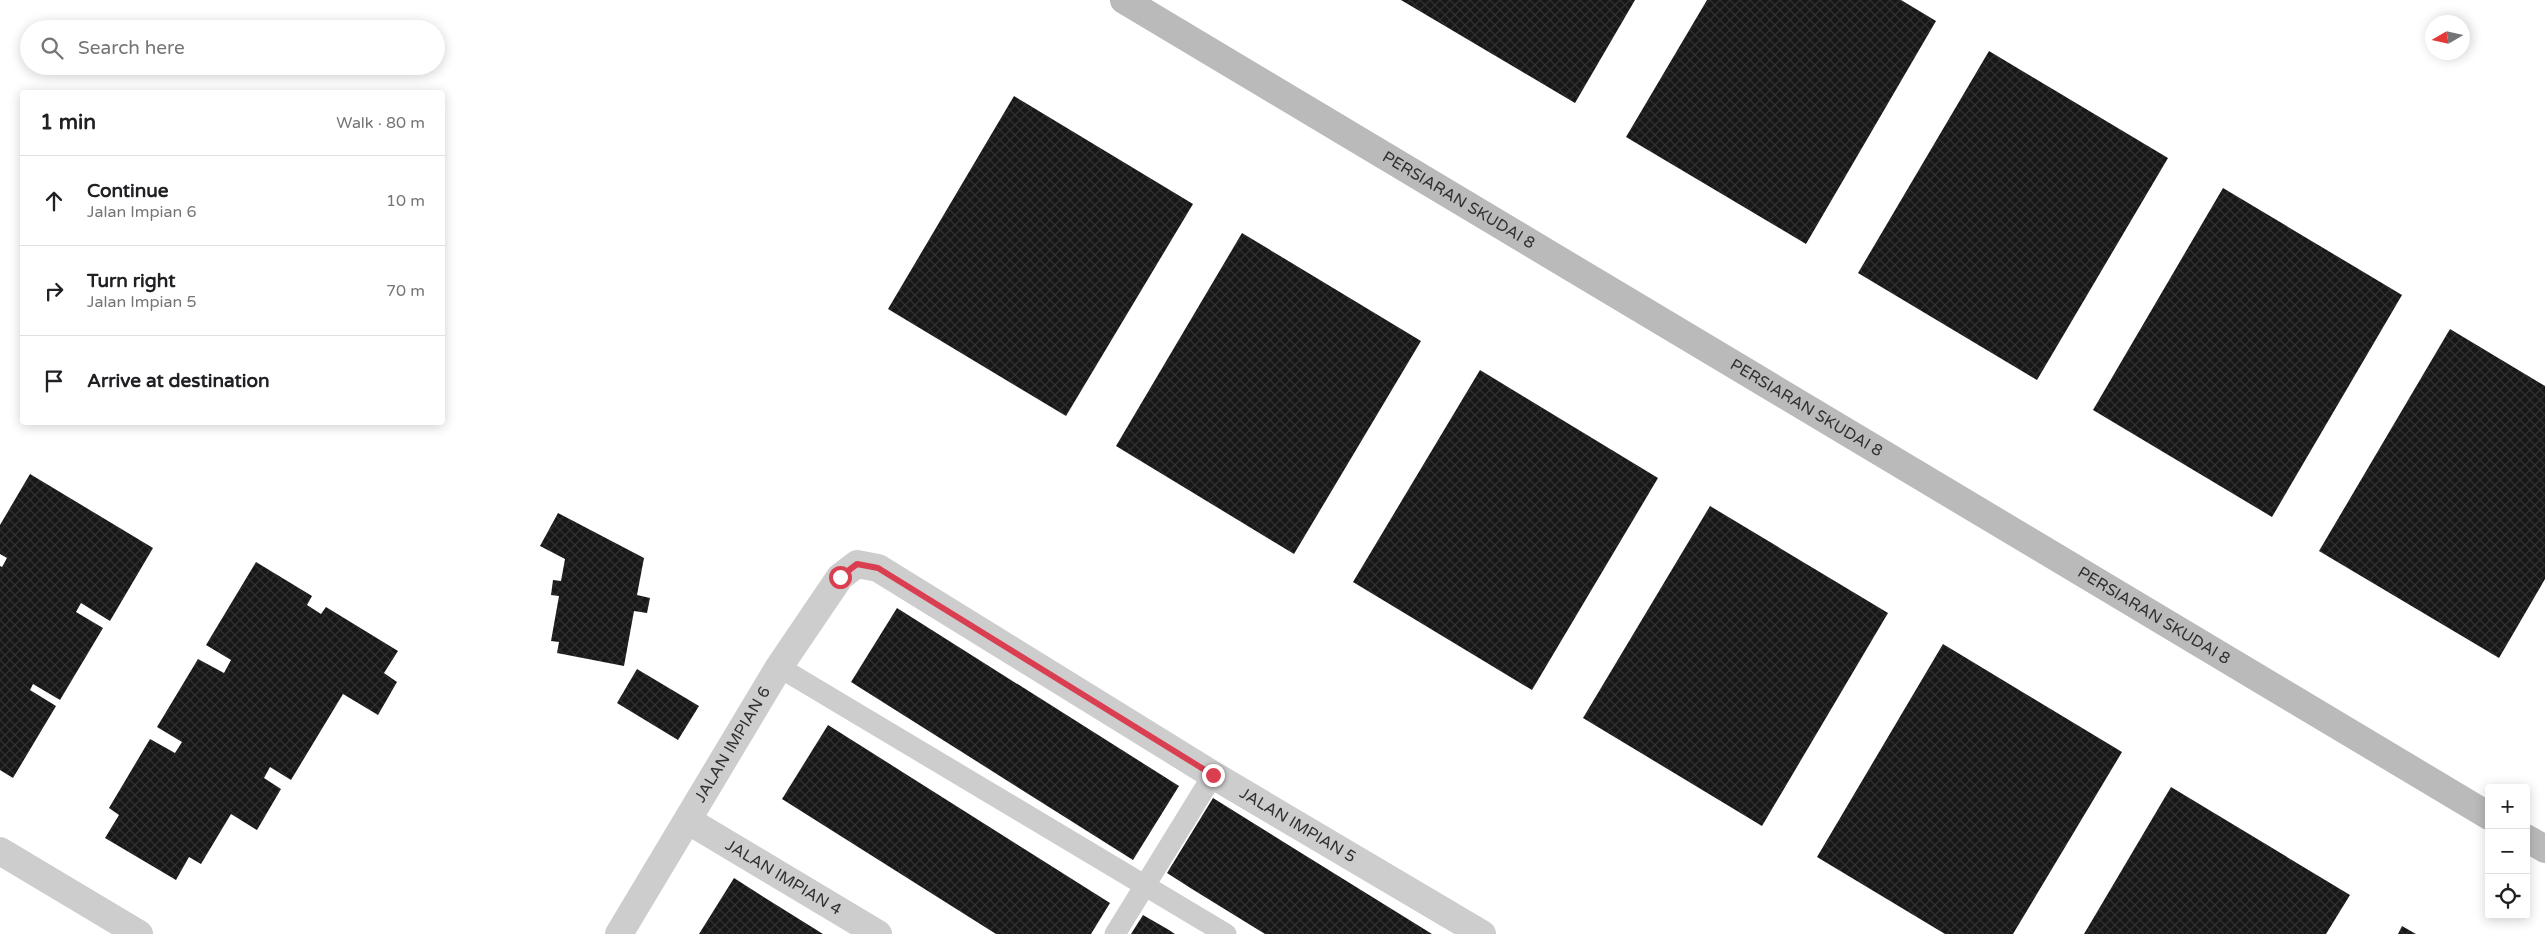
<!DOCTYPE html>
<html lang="en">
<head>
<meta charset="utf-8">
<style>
	body { margin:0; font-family:"Varela Round",sans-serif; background:#f6f6f6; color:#202124 }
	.controls { position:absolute; right:15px; bottom:15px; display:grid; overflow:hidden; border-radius:5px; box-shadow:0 2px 12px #0003 }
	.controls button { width:45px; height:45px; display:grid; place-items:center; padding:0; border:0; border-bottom:1px solid #e0e0e0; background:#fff; color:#202124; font:25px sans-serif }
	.compass { position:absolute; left:2425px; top:15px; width:45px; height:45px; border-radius:50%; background:#fff; box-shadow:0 2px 12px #0003; rotate:261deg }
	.stop { position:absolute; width:15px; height:15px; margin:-11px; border:4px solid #da3e51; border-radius:50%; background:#fff }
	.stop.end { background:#da3e51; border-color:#fff; box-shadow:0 1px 5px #0008 }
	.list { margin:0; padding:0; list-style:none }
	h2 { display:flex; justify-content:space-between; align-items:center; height:65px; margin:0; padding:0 20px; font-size:21px }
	h2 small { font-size:16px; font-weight:400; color:#757577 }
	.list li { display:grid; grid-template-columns:32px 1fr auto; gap:15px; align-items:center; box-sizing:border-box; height:90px; padding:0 20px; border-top:1px solid #e0e0e0 }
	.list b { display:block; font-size:19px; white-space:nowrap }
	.list p { margin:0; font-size:16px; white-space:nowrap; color:#757577 }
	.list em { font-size:16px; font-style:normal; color:#757577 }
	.icon { flex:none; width:28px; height:28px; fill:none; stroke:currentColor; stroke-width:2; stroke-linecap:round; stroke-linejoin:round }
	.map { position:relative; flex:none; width:2545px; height:934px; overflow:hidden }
	.search { position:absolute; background:#fff; box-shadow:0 2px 12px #0003; left:20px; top:20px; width:425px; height:55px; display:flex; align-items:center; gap:12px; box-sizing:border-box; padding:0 18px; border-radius:28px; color:#757577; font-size:19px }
	.panel { position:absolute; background:#fff; box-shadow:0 2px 12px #0003; left:20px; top:90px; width:425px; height:335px; border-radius:5px }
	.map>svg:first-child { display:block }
	.building { fill:url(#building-cross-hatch) }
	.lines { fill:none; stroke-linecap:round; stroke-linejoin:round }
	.lane { stroke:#cdcdcd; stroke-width:21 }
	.street { stroke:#cdcdcd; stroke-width:28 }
	.secondary { stroke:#bababa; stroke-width:28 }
	.route { stroke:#da3e51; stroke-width:6 }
	.labels { text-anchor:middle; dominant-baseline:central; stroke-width:5; stroke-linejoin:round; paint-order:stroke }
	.street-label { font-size:16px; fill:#303030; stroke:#fff }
</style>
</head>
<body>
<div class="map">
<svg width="2545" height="934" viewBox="0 0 2545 934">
	<defs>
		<pattern id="building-cross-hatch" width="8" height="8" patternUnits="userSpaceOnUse" patternTransform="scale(1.25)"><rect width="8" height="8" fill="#171717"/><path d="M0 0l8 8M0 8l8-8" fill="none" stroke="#303030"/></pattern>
	</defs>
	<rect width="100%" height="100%" fill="#fff"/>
	<!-- building -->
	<g class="building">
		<path d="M 1401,0 L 1635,0 L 1575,103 Z"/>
		<path d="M 1707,0 L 1901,0 L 1936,21 L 1806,244 L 1626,137 Z"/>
		<path d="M 1989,51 L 2168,158 L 2037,380 L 1858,273 Z"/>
		<path d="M 1014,96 L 1193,204 L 1066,416 L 888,309 Z"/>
		<path d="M 2223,188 L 2402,295 L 2272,517 L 2093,410 Z"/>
		<path d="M 1242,233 L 1421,341 L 1294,554 L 1116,446 Z"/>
		<path d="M 2450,329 L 2545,386 L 2545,579 L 2499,658 L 2319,551 Z"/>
		<path d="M 1480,370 L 1658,478 L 1532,690 L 1353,582 Z"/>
		<path d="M 30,474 L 153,548 L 110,621 L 81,603 L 76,612 L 103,628 L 60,700 L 33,684 L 30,690 L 56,706 L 13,778 L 0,770 L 0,566 L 2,567 L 7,558 L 0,554 L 0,525 Z"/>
		<path d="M 1710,506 L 1888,613 L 1762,826 L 1583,718 Z"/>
		<path d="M 558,513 L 644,558 L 637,595 L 650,598 L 647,613 L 634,611 L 624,666 L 557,653 L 559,642 L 551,641 L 559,596 L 551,595 L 553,580 L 561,581 L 565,559 L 540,546 Z"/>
		<path d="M 256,562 L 312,596 L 307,605 L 321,614 L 326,607 L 398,651 L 384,673 L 397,682 L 378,715 L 343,694 L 291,780 L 270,767 L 264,778 L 281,789 L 257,830 L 231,814 L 201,864 L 189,857 L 176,880 L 105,838 L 119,815 L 109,808 L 150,739 L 175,753 L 182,742 L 157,727 L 198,659 L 224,673 L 231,660 L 206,645 Z"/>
		<path d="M 897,608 L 1179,786 L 1133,860 L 851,682 Z"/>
		<path d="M 1943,644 L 2122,752 L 2013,934 L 1945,934 L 1817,857 Z"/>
		<path d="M 637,669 L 699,706 L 678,740 L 617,703 Z"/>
		<path d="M 828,725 L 1110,903 L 1091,934 L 996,934 L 782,799 Z"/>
		<path d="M 2171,787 L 2350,895 L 2326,934 L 2084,934 Z"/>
		<path d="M 1213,798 L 1290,846 L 1432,934 L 1265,934 L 1192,889 L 1167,873 Z"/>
		<path d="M 734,878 L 759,894 L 823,934 L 699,934 Z"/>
		<path d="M 1143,915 L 1169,930 L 1175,934 L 1131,934 Z"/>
		<path d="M 2402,926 L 2416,934 L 2398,934 Z"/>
	</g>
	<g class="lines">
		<!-- lane -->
		<g class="lane">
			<path d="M 779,667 L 1226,934"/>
			<path d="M 1115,934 L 1213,775"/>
		</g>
		<!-- street -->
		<g class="street">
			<path id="s1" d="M 689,821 L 878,934"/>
			<path d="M 0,851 L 139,934"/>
			<path id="s2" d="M 619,934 L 779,667 L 840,577 L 857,564 L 878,568 L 1213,775 L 1482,934"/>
		</g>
		<!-- secondary -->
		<g class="secondary">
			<path id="s3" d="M 1124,0 L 2489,816"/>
			<path d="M 2526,838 L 2545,849"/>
		</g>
	</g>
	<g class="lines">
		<!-- route -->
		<path class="route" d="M 840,577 L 857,564 L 878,568 L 1213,775"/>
	</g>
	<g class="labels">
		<!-- street labels -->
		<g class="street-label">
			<text stroke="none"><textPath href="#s3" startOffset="390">PERSIARAN SKUDAI 8</textPath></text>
			<text stroke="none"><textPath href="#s3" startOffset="795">PERSIARAN SKUDAI 8</textPath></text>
			<text stroke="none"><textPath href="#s3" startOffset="1200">PERSIARAN SKUDAI 8</textPath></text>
			<text stroke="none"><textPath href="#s2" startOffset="221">JALAN IMPIAN 6</textPath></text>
			<text stroke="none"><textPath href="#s2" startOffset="955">JALAN IMPIAN 5</textPath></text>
			<text stroke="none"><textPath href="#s1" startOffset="110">JALAN IMPIAN 4</textPath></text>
		</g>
	</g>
</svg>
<div class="controls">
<button>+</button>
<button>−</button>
<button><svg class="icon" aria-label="locate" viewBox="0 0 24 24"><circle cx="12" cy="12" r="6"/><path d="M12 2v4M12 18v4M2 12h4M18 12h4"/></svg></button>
</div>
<svg class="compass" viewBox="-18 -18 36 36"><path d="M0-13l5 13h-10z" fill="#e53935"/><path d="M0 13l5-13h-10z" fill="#757577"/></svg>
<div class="stop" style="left:840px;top:577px"></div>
<div class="stop end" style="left:1213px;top:775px"></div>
<div class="search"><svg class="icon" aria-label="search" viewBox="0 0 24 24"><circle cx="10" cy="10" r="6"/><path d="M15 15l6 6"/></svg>Search here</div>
<section class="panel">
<h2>1 min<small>Walk · 80 m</small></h2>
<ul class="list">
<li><svg class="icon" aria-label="ahead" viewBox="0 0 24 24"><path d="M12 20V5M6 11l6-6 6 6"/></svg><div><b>Continue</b><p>Jalan Impian 6</p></div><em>10 m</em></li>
<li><svg class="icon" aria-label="right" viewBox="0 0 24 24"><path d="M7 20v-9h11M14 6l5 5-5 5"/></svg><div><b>Turn right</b><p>Jalan Impian 5</p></div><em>70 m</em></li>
<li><svg class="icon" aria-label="arrive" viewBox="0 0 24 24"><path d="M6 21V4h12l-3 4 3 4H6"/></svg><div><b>Arrive at destination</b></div></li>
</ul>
</section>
</div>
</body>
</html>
